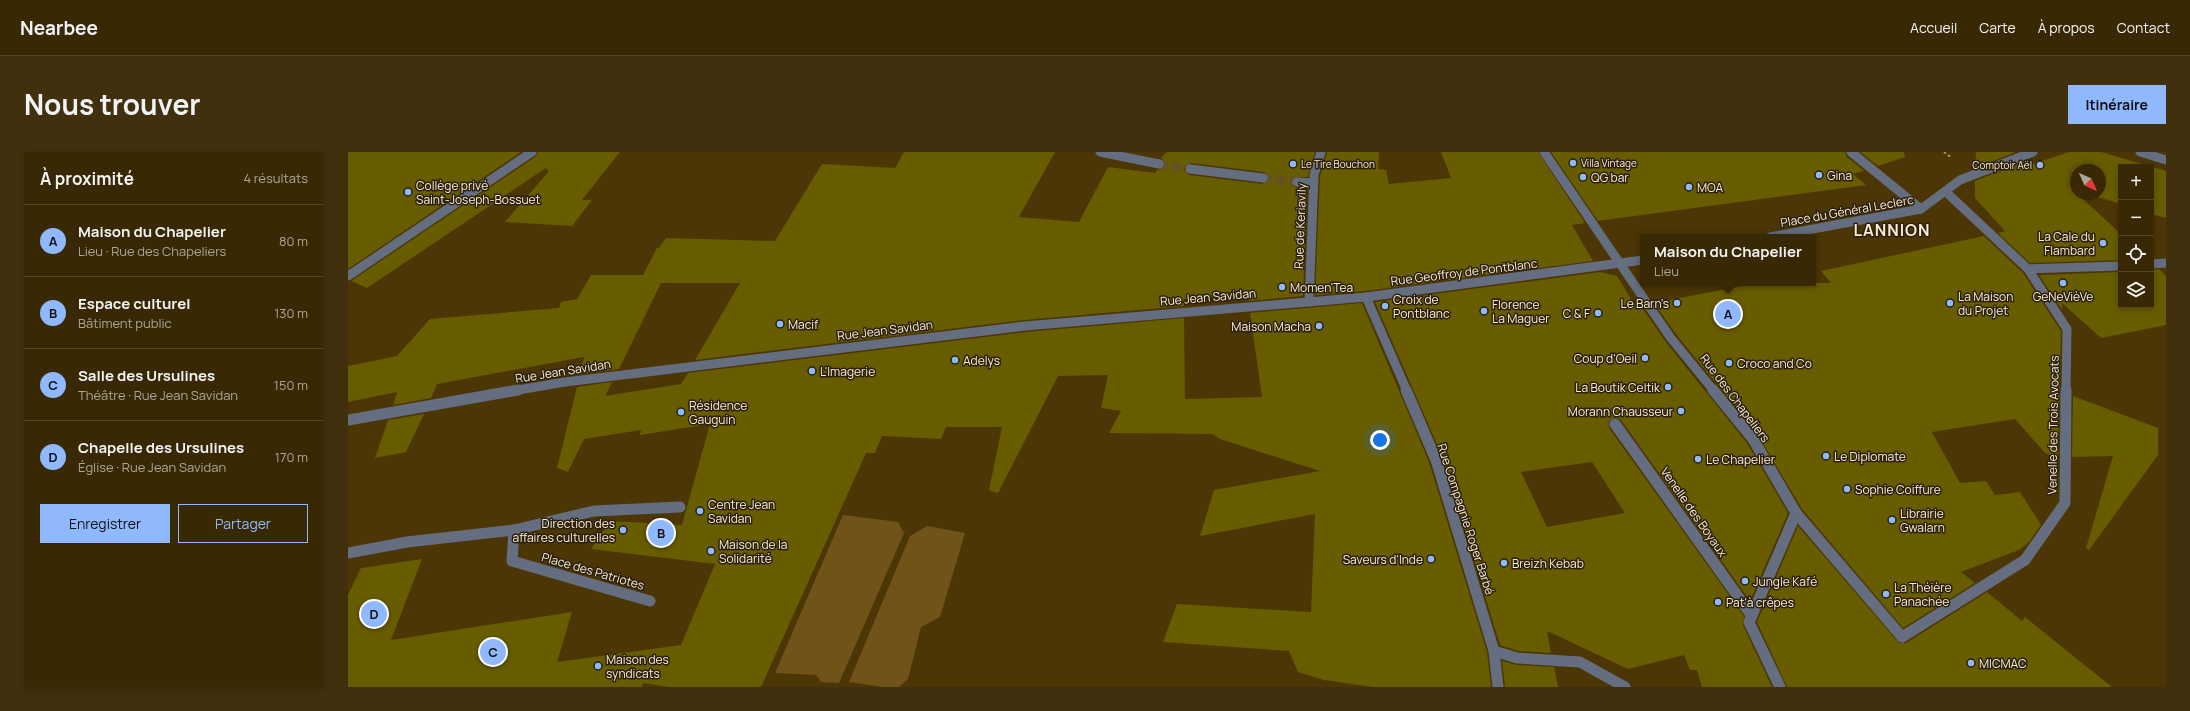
<!DOCTYPE html>
<html lang="fr">
<head>
<meta charset="utf-8">
<style>
	body { margin:0; font-family:Manrope,sans-serif; background:#40300e; color:#f1f3f6 }
	.controls { position:absolute; right:12px; top:12px; display:grid; overflow:hidden; border-radius:0px; box-shadow:0 2px 6px #0003 }
	.controls button { width:36px; height:36px; display:grid; place-items:center; padding:0; border:0; border-bottom:1px solid #534426; background:#392804; color:#f1f3f6; font:20px sans-serif }
	.compass { position:absolute; left:1722px; top:12px; width:36px; height:36px; border-radius:50%; background:#392804; box-shadow:0 2px 6px #0003; rotate:135deg }
	.you { position:absolute; left:1032px; top:288px; width:14px; height:14px; margin:-10px; border:3px solid #fff; border-radius:50%; background:#1a73e8; box-shadow:0 0 0 6px #1a73e833 }
	.badge { display:grid; place-items:center; width:26px; height:26px; border-radius:50%; background:#90b8fd; color:#111; font-size:13px; font-weight:700 }
	.pin { position:absolute; translate:-50% -50%; border:2px solid #fff; box-shadow:0 1px 4px #0006 }
	.popup { position:absolute; left:1292px; top:82px; width:176px; height:52px; box-sizing:border-box; display:grid; place-content:center; border-radius:0px; background:#392804; filter:drop-shadow(0 1px 3px #0005); font-size:13px; white-space:nowrap; color:#aba69a }
	.popup b { font-size:15px; color:#f1f3f6 }
	.popup::after { content:''; position:absolute; left:50%; top:100%; margin-left:-8px; border:8px solid transparent; border-top-color:#392804 }
	.list { margin:0; padding:0; list-style:none }
	h2 { display:flex; justify-content:space-between; align-items:center; height:52px; margin:0; padding:0 16px; font-size:17px }
	h2 small { font-size:13px; font-weight:400; color:#aba69a }
	.list li { display:grid; grid-template-columns:26px 1fr auto; gap:12px; align-items:center; box-sizing:border-box; height:72px; padding:0 16px; border-top:1px solid #534426 }
	.list b { display:block; font-size:15px; white-space:nowrap }
	.list p { margin:0; font-size:13px; white-space:nowrap; color:#aba69a }
	.list em { font-size:13px; font-style:normal; color:#aba69a }
	.actions { display:flex; gap:8px; padding:12px 16px }
	.actions a { flex:1; padding:9px 0; border:1px solid #90b8fd; border-radius:0px; text-align:center; font-size:14px; color:#90b8fd }
	.actions .main { background:#90b8fd; color:#111 }
	.icon { flex:none; width:22px; height:22px; fill:none; stroke:currentColor; stroke-width:2; stroke-linecap:round; stroke-linejoin:round }
	.map { position:relative; flex:none; width:1818px; height:535px; overflow:hidden; border-radius:0px }
	header { display:flex; align-items:center; gap:24px; box-sizing:border-box; height:56px; padding:0 20px; background:#392804; border-bottom:1px solid #534426 }
	header strong { font-size:19px }
	nav { display:flex; gap:22px; margin-inline-start:auto; font-size:14px }
	.intro { display:flex; align-items:center; justify-content:space-between; box-sizing:border-box; height:96px; padding:0 24px }
	h1 { margin:0; font-size:28px }
	.button { padding:10px 18px; border-radius:0px; background:#90b8fd; color:#111; font-size:14px; font-weight:700 }
	main { display:flex; gap:24px; padding:0 24px }
	aside { flex:1; background:#392804; border-radius:0px; box-shadow:0 2px 6px #0003 }
	.map>svg:first-child { display:block }
	.green { fill:#705319 }
	.building { fill:#675c00; fill-rule:evenodd }
	.lines { fill:none; stroke-linecap:round; stroke-linejoin:round }
	.minor-tunnel { stroke:#665124; stroke-width:9; stroke-dasharray:9 4.5; stroke-linecap:butt }
	.path { stroke:#a69471; stroke-width:2; stroke-dasharray:2.5 2.5; stroke-linecap:butt }
	.service { stroke:#646e80; stroke-width:11 }
	.pedestrian-far1 { stroke:#646e80; stroke-width:9 }
	.pedestrian { stroke:#646e80; stroke-width:11 }
	.minor-far1 { stroke:#646e80; stroke-width:9 }
	.minor { stroke:#646e80; stroke-width:11 }
	.poi-dot { fill:#90b8fd; stroke:#2a200d; stroke-width:1.5 }
	.labels { text-anchor:middle; dominant-baseline:central; stroke-width:3; stroke-linejoin:round; paint-order:stroke }
	.far-poi-label { font-size:10px; fill:#faecd5; stroke:#2a200d; text-anchor:start }
	.poi-label { font-size:12px; fill:#faecd5; stroke:#2a200d; text-anchor:start }
	.street-label { font-size:12px; fill:#faecd5; stroke:#2a200d }
	.district-label { font-size:16px; font-weight:bold; letter-spacing:1px; fill:#faecd5; stroke:#2a200d }
</style>
</head>
<body>
<header>
<strong>Nearbee</strong>
<nav><a>Accueil</a><a>Carte</a><a>À propos</a><a>Contact</a></nav>
</header>
<div class="intro"><h1>Nous trouver</h1><a class="button">Itinéraire</a></div>
<main>
<aside>
<h2>À proximité<small>4 résultats</small></h2>
<ul class="list">
<li><span class="badge">A</span><div><b>Maison du Chapelier</b><p>Lieu · Rue des Chapeliers</p></div><em>80 m</em></li>
<li><span class="badge">B</span><div><b>Espace culturel</b><p>Bâtiment public</p></div><em>130 m</em></li>
<li><span class="badge">C</span><div><b>Salle des Ursulines</b><p>Théâtre · Rue Jean Savidan</p></div><em>150 m</em></li>
<li><span class="badge">D</span><div><b>Chapelle des Ursulines</b><p>Église · Rue Jean Savidan</p></div><em>170 m</em></li>
</ul>
<div class="actions"><a class="main">Enregistrer</a><a>Partager</a></div>
</aside>
<div class="map">
<svg width="1818" height="535" viewBox="0 0 1818 535">
	<rect width="100%" height="100%" fill="#4c3605"/>
	<!-- green -->
	<g class="green">
		<path d="M 495,363 L 550,370 L 556,381 L 491,531 L 473,530 L 468,523 L 427,521 Z"/>
		<path d="M 579,374 L 617,381 L 592,465 L 573,475 L 560,527 L 551,535 L 535,535 L 501,530 L 562,384 Z"/>
	</g>
	<!-- building -->
	<g class="building">
		<path d="M 0,0 L 173,0 L 0,117 Z"/>
		<path d="M 190,0 L 272,0 L 234,48 L 244,48 L 224,74 L 157,70 L 201,19 L 198,16 L 19,136 L 3,129 L 187,5 Z"/>
		<path d="M 556,0 L 707,0 L 671,65 L 731,70 L 760,15 L 807,21 L 809,18 L 816,16 L 817,10 L 813,6 L 819,0 L 967,0 L 960,25 L 947,25 L 943,29 L 946,35 L 959,37 L 955,144 L 901,149 L 900,142 L 836,147 L 836,154 L 676,168 L 347,208 L 392,131 L 313,131 L 271,217 L 232,222 L 236,205 L 89,232 L 83,246 L 45,253 L 49,240 L 0,250 L 0,214 L 49,204 L 82,167 L 211,156 L 213,150 L 229,147 L 243,123 L 295,123 L 309,96 L 311,96 L 318,86 L 427,89 L 474,12 L 547,16 ZM 843,11 L 916,20 L 920,23 L 921,27 L 914,32 L 841,23 L 837,20 L 836,16 Z"/>
		<path d="M 979,0 L 1031,0 L 1030,17 L 1038,18 L 1041,32 L 1103,26 L 1093,0 L 1190,0 L 1237,71 L 1224,73 L 1245,109 L 1017,139 L 967,143 L 972,24 Z"/>
		<path d="M 1203,0 L 1497,0 L 1499,5 L 1516,19 L 1505,22 L 1518,33 L 1250,69 Z"/>
		<path d="M 1512,0 L 1556,0 L 1557,5 L 1530,14 Z"/>
		<path d="M 1628,0 L 1668,0 L 1627,16 Z"/>
		<path d="M 1721,0 L 1753,0 L 1818,19 L 1818,66 L 1803,62 L 1803,15 L 1773,15 L 1773,52 L 1739,42 L 1752,42 L 1752,18 L 1728,18 L 1728,39 L 1724,37 L 1773,82 L 1773,108 L 1682,111 L 1650,81 L 1657,79 L 1627,46 L 1627,29 L 1678,9 L 1679,14 Z"/>
		<path d="M 1636,84 L 1675,121 L 1713,179 L 1710,306 L 1697,301 L 1667,267 L 1584,280 L 1612,331 L 1638,329 L 1647,343 L 1672,340 L 1693,373 L 1681,390 L 1671,398 L 1613,420 L 1627,431 L 1555,476 L 1454,357 L 1410,283 L 1327,181 L 1306,151 L 1409,131 L 1483,131 L 1473,119 Z"/>
		<path d="M 1811,117 L 1818,124 L 1818,173 L 1753,186 L 1714,151 L 1714,158 L 1691,123 L 1773,120 L 1773,153 L 1803,153 L 1803,118 Z"/>
		<path d="M 1252,120 L 1269,124 L 1288,155 L 1293,154 L 1317,189 L 1399,291 L 1440,361 L 1402,449 L 1273,268 L 1267,265 L 1261,269 L 1261,276 L 1396,464 L 1395,473 L 1424,535 L 1354,535 L 1349,518 L 1342,518 L 1336,503 L 1280,517 L 1199,479 L 1203,501 L 1170,499 L 1152,493 L 1095,306 L 1027,150 ZM 1244,310 L 1277,361 L 1199,375 L 1173,320 Z"/>
		<path d="M 1014,151 L 1081,310 L 1139,500 L 1143,535 L 1025,535 L 976,528 L 950,520 L 941,499 L 815,490 L 829,452 L 963,460 L 967,362 L 852,384 L 866,338 L 972,319 L 872,287 L 864,282 L 761,281 L 773,259 L 753,256 L 760,223 L 710,224 L 650,341 L 641,338 L 654,275 L 598,275 L 593,287 L 534,284 L 527,301 L 518,301 L 413,535 L 320,535 L 295,531 L 294,535 L 0,535 L 0,443 L 13,416 L 74,407 L 43,488 L 224,460 L 209,510 L 333,493 L 367,412 L 243,397 L 262,369 L 334,373 L 362,272 L 292,283 L 293,278 L 236,287 L 220,320 L 209,316 L 229,235 L 264,230 L 257,244 L 333,232 L 340,221 L 678,180 L 836,166 L 837,247 L 914,245 L 902,161 Z"/>
		<path d="M 1725,244 L 1810,276 L 1810,303 L 1741,398 L 1738,396 L 1765,304 L 1724,305 Z"/>
		<path d="M 76,262 L 58,300 L 27,306 L 40,268 Z"/>
		<path d="M 1450,374 L 1551,491 L 1558,491 L 1639,440 L 1674,469 L 1677,465 L 1764,535 L 1439,535 L 1409,470 Z"/>
		<path d="M 1154,509 L 1169,513 L 1206,515 L 1210,535 L 1157,535 Z"/>
	</g>
	<g class="lines">
		<!-- minor-tunnel -->
		<g class="minor-tunnel">
			<path d="M 811,12 L 842,17"/>
			<path d="M 915,26 L 949,30"/>
		</g>
		<!-- path -->
		<path class="path" d="M 1596,0 L 1604,6"/>
		<!-- service -->
		<g class="service">
			<path d="M 166,378 L 246,359 L 332,355"/>
			<path d="M 0,401 L 59,390 L 166,378 L 164,409 L 302,449"/>
		</g>
		<!-- pedestrian-far1 -->
		<g class="pedestrian-far1">
			<path d="M 1196,0 L 1322,185 L 1366,239"/>
			<path d="M 1598,40 L 1680,117"/>
		</g>
		<!-- pedestrian -->
		<g class="pedestrian">
			<path d="M 1365,238 L 1405,287 L 1448,361 L 1401,470 L 1432,535"/>
			<path d="M 1267,272 L 1404,464"/>
			<path d="M 1448,361 L 1554,485"/>
		</g>
		<!-- minor-far1 -->
		<g class="minor-far1">
			<path d="M 752,0 L 811,12"/>
			<path d="M 1503,0 L 1573,57"/>
			<path d="M 1792,0 L 1818,8"/>
			<path d="M 842,17 L 915,26"/>
			<path d="M 949,30 L 966,31"/>
			<path d="M 1422,85 L 1573,57 L 1612,28 L 1685,0"/>
			<path d="M 1803,112 L 1818,111"/>
			<path d="M 1680,117 L 1773,114"/>
			<path d="M 1680,117 L 1719,177 L 1718,239"/>
			<path d="M 0,124 L 184,0"/>
			<path d="M 1018,145 L 1059,239"/>
			<path d="M 961,150 L 966,23 L 973,0"/>
			<path d="M 164,239 L 217,230 L 677,174 L 1018,145 L 1295,108"/>
		</g>
		<!-- minor -->
		<g class="minor">
			<path d="M 1058,238 L 1088,308 L 1146,499 L 1150,535"/>
			<path d="M 0,268 L 170,238"/>
			<path d="M 1554,485 L 1677,408 L 1717,351 L 1718,238"/>
			<path d="M 1146,499 L 1169,506 L 1232,510 L 1277,535"/>
		</g>
	</g>
	<!-- markers -->
	<g class="poi-dot">
		<circle cx="1225" cy="11" r="4"/>
		<circle cx="945" cy="12" r="4"/>
		<circle cx="1692" cy="13" r="4"/>
		<circle cx="1471" cy="23" r="4"/>
		<circle cx="1235" cy="25" r="4"/>
		<circle cx="1341" cy="35" r="4"/>
		<circle cx="60" cy="40" r="4"/>
		<circle cx="1755" cy="91" r="4"/>
		<circle cx="1715" cy="131" r="4"/>
		<circle cx="934" cy="135" r="4"/>
		<circle cx="1329" cy="151" r="4"/>
		<circle cx="1602" cy="151" r="4"/>
		<circle cx="1037" cy="154" r="4"/>
		<circle cx="1136" cy="159" r="4"/>
		<circle cx="1250" cy="161" r="4"/>
		<circle cx="432" cy="172" r="4"/>
		<circle cx="971" cy="174" r="4"/>
		<circle cx="1297" cy="206" r="4"/>
		<circle cx="607" cy="208" r="4"/>
		<circle cx="1381" cy="211" r="4"/>
		<circle cx="464" cy="219" r="4"/>
		<circle cx="1320" cy="235" r="4"/>
		<circle cx="1333" cy="259" r="4"/>
		<circle cx="333" cy="260" r="4"/>
		<circle cx="1478" cy="304" r="4"/>
		<circle cx="1350" cy="307" r="4"/>
		<circle cx="1499" cy="337" r="4"/>
		<circle cx="352" cy="359" r="4"/>
		<circle cx="1544" cy="368" r="4"/>
		<circle cx="275" cy="378" r="4"/>
		<circle cx="363" cy="399" r="4"/>
		<circle cx="1083" cy="407" r="4"/>
		<circle cx="1156" cy="411" r="4"/>
		<circle cx="1397" cy="429" r="4"/>
		<circle cx="1538" cy="442" r="4"/>
		<circle cx="1370" cy="450" r="4"/>
		<circle cx="1623" cy="511" r="4"/>
		<circle cx="250" cy="514" r="4"/>
	</g>
	<g class="labels">
		<!-- far-poi labels -->
		<g class="far-poi-label">
			<text x="1233" y="11">Villa Vintage</text>
			<text x="953" y="12">Le Tire Bouchon</text>
			<text x="1684" y="13" text-anchor="end">Comptoir Aël</text>
		</g>
		<!-- poi labels -->
		<g class="poi-label">
			<text x="1479" y="23">Gina</text>
			<text x="1243" y="25">QG bar</text>
			<text x="68" y="33">Collège privé<tspan x="68" dy="14">Saint-Joseph-Bossuet</tspan></text>
			<text x="1349" y="35">MOA</text>
			<text x="1747" y="84" text-anchor="end">La Cale du<tspan x="1747" dy="14">Flambard</tspan></text>
			<text x="942" y="135">Momen'Tea</text>
			<text x="1610" y="144">La Maison<tspan x="1610" dy="14">du Projet</tspan></text>
			<text x="1715" y="144" text-anchor="middle">GeNeVièVe</text>
			<text x="1045" y="147">Croix de<tspan x="1045" dy="14">Pontblanc</tspan></text>
			<text x="1321" y="151" text-anchor="end">Le Barn's</text>
			<text x="1144" y="152">Florence<tspan x="1144" dy="14">La Maguer</tspan></text>
			<text x="1242" y="161" text-anchor="end">C &amp; F</text>
			<text x="440" y="172">Macif</text>
			<text x="963" y="174" text-anchor="end">Maison Macha</text>
			<text x="1289" y="206" text-anchor="end">Coup d'Oeil</text>
			<text x="615" y="208">Adelys</text>
			<text x="1389" y="211">Croco and Co</text>
			<text x="472" y="219">L'Imagerie</text>
			<text x="1312" y="235" text-anchor="end">La Boutik Celtik</text>
			<text x="341" y="253">Résidence<tspan x="341" dy="14">Gauguin</tspan></text>
			<text x="1325" y="259" text-anchor="end">Morann Chausseur</text>
			<text x="1486" y="304">Le Diplomate</text>
			<text x="1358" y="307">Le Chapelier</text>
			<text x="1507" y="337">Sophie Coiffure</text>
			<text x="360" y="352">Centre Jean<tspan x="360" dy="14">Savidan</tspan></text>
			<text x="1552" y="361">Librairie<tspan x="1552" dy="14">Gwalarn</tspan></text>
			<text x="267" y="371" text-anchor="end">Direction des<tspan x="267" dy="14">affaires culturelles</tspan></text>
			<text x="371" y="392">Maison de la<tspan x="371" dy="14">Solidarité</tspan></text>
			<text x="1075" y="407" text-anchor="end">Saveurs d'Inde</text>
			<text x="1164" y="411">Breizh Kebab</text>
			<text x="1405" y="429">Jungle Kafé</text>
			<text x="1546" y="435">La Théière<tspan x="1546" dy="14">Panachée</tspan></text>
			<text x="1378" y="450">Pat'à crêpes</text>
			<text x="258" y="507">Maison des<tspan x="258" dy="14">syndicats</tspan></text>
			<text x="1631" y="511">MICMAC</text>
		</g>
		<!-- street labels -->
		<g class="street-label">
			<text transform="translate(1499 59) rotate(-10)">Place du Général Leclerc</text>
			<text transform="translate(952 74) rotate(-88)">Rue de Keriavily</text>
			<text transform="translate(1116 120) rotate(-7)">Rue Geoffroy de Pontblanc</text>
			<text transform="translate(860 145) rotate(-5)">Rue Jean Savidan</text>
			<text transform="translate(537 178) rotate(-7)">Rue Jean Savidan</text>
			<text transform="translate(215 219) rotate(-9)">Rue Jean Savidan</text>
			<text transform="translate(1387 246) rotate(53)">Rue des Chapeliers</text>
			<text transform="translate(1705 273) rotate(-89)">Venelle des Trois Avocats</text>
			<text transform="translate(1346 360) rotate(55)">Venelle des Boyaux</text>
			<text transform="translate(1118 367) rotate(72)">Rue Compagnie Roger Barbé</text>
			<text transform="translate(245 419) rotate(16)">Place des Patriotes</text>
		</g>
		<!-- district labels -->
		<g class="district-label">
			<text x="1544" y="78">LANNION</text>
		</g>
	</g>
</svg>
<div class="controls">
<button>+</button>
<button>−</button>
<button><svg class="icon" aria-label="locate" viewBox="0 0 24 24"><circle cx="12" cy="12" r="6"/><path d="M12 2v4M12 18v4M2 12h4M18 12h4"/></svg></button>
<button><svg class="icon" aria-label="layers" viewBox="0 0 24 24"><path d="M12 4l9 5-9 5-9-5zM3 14l9 5 9-5"/></svg></button>
</div>
<svg class="compass" viewBox="-18 -18 36 36"><path d="M0-13l5 13h-10z" fill="#e53935"/><path d="M0 13l5-13h-10z" fill="#aba69a"/></svg>
<div class="you"></div>
<div class="pin badge" style="left:1380px;top:162px">A</div>
<div class="popup"><b>Maison du Chapelier</b>Lieu</div>
<div class="pin badge" style="left:313px;top:381px">B</div>
<div class="pin badge" style="left:145px;top:500px">C</div>
<div class="pin badge" style="left:26px;top:462px">D</div>
</div>
</main>
</body>
</html>
